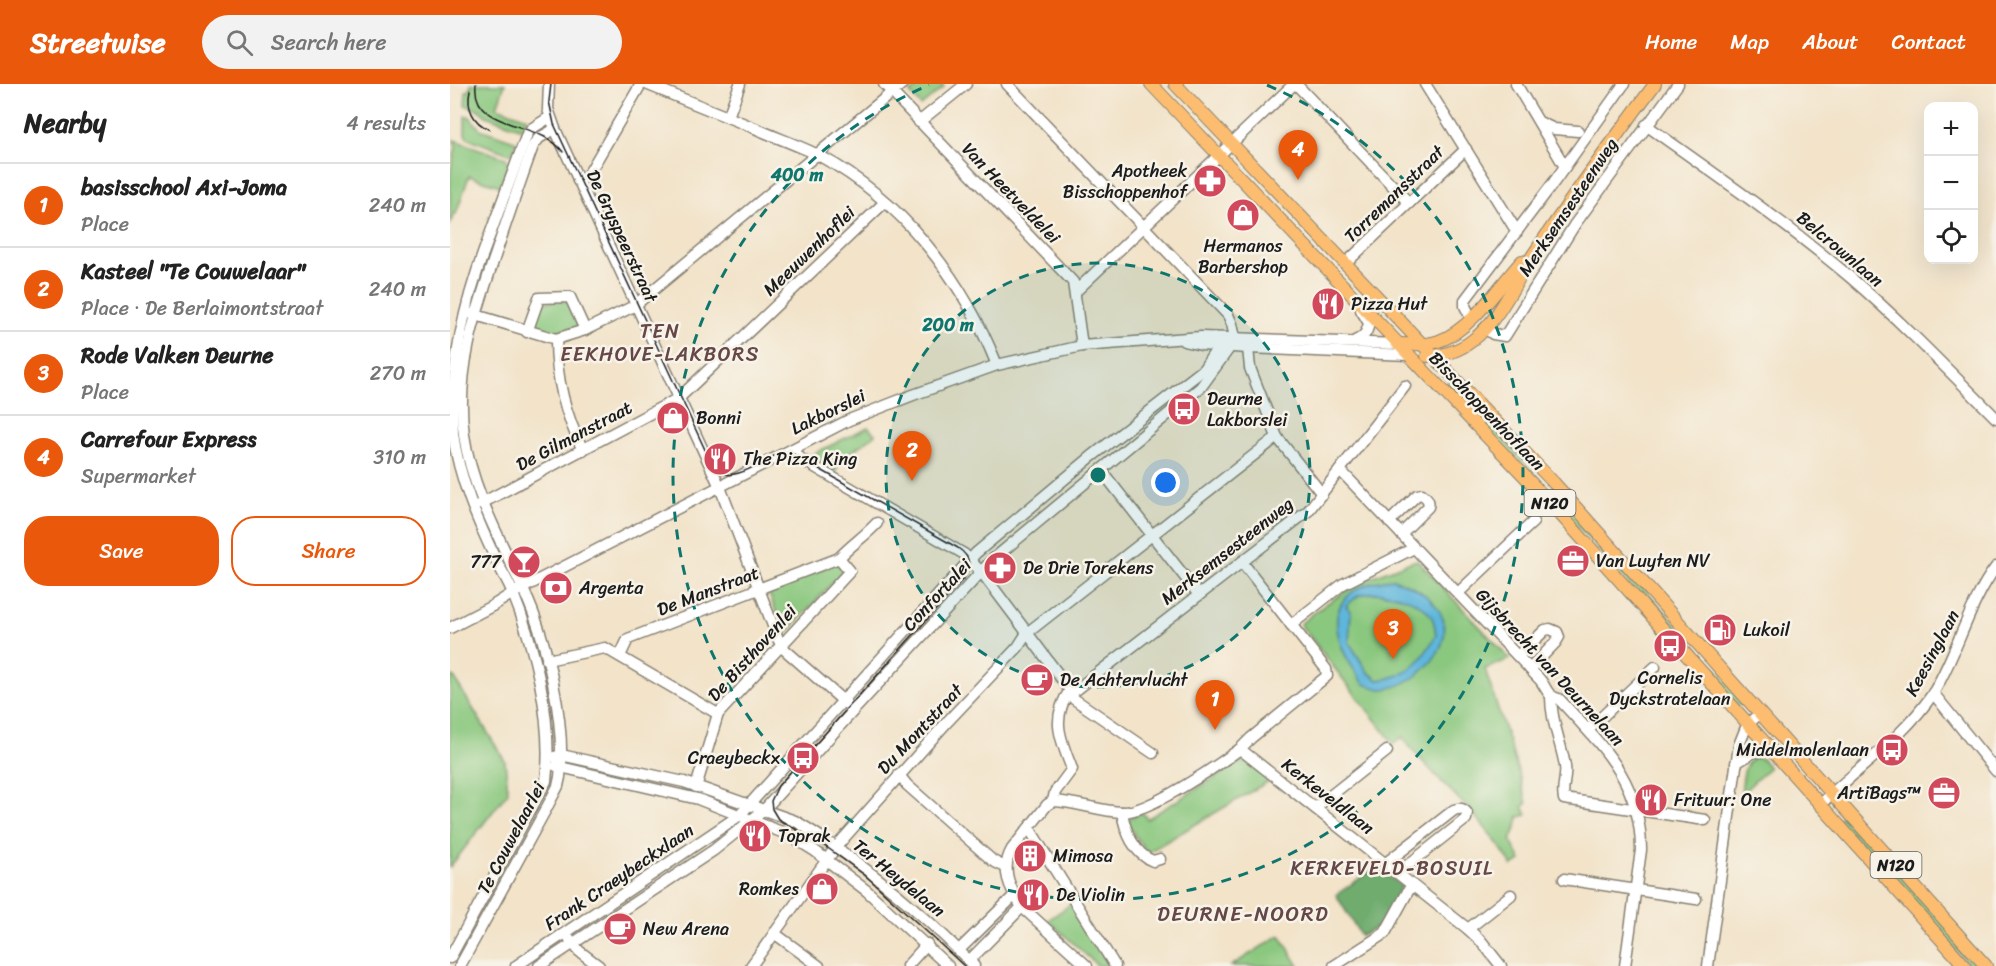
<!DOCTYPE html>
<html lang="en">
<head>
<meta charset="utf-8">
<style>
	body { margin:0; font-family:Sriracha,sans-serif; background:#f2f2f2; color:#222 }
	.controls { position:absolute; right:18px; top:18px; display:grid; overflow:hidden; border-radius:12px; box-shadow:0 6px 24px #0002 }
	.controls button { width:54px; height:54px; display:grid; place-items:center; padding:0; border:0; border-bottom:2px solid #e0e0e0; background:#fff; color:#222; font:30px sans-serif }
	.you { position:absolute; left:716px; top:399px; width:21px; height:21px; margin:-15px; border:4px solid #fff; border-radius:50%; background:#1a73e8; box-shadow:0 0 0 9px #1a73e833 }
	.badge { display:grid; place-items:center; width:39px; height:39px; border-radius:50%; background:#ea580c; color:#fff; font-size:20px; font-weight:700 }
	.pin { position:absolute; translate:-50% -50px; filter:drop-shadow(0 2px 3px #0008) }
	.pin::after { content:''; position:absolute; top:32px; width:21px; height:18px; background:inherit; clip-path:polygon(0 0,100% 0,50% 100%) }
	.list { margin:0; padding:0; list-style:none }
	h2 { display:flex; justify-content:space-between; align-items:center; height:78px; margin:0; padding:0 24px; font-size:26px }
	h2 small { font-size:20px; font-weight:400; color:#767676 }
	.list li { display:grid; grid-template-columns:39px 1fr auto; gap:18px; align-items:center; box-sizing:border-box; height:84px; padding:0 24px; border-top:2px solid #e0e0e0 }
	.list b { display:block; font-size:22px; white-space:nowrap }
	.list p { margin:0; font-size:20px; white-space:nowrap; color:#767676 }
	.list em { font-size:20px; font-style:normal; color:#767676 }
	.actions { display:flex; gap:12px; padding:18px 24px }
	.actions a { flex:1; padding:14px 0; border:2px solid #ea580c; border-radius:24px; text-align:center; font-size:21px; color:#ea580c }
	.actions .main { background:#ea580c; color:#fff }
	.icon { flex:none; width:33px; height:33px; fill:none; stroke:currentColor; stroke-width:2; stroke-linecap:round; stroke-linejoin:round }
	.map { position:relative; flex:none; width:1546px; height:882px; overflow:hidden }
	header { display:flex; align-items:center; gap:36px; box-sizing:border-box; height:84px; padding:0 30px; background:#ea580c; color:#fff }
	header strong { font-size:28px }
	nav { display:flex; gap:33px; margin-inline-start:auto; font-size:21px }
	.search { width:420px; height:54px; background:#f2f2f2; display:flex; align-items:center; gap:15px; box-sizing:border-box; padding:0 21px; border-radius:33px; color:#767676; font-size:22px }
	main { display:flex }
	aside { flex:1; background:#fff }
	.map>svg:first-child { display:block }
	.green { fill:#8bc87f; stroke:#54724e; stroke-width:1.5 }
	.forest { fill:#70ac6e; stroke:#466445; stroke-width:1.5 }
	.water { fill:#5fb6dc; stroke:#3e697c; stroke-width:1.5; fill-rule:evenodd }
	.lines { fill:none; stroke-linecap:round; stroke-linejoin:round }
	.minor-casing { stroke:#878072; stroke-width:13 }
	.major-casing { stroke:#878072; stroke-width:14 }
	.minor { stroke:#fff; stroke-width:10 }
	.major { stroke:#fcbd6f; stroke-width:12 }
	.tram { stroke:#1c1c1c; stroke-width:1.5 }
	.ring { fill:none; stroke:#0f766e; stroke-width:3; stroke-dasharray:10 8 }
	.labels { text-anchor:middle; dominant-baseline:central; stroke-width:5; stroke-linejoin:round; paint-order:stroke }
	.shield { fill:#f7f3e8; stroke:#5e5c59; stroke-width:1.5 }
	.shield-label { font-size:16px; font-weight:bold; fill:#1c1c1c }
	.poi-label { font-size:18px; fill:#1c1c1c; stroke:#f7f3e8; text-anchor:start }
	.street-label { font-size:18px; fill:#1c1c1c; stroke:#f7f3e8 }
	.neighbourhood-label { font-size:20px; letter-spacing:1.5px; fill:#654747; stroke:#f7f3e8 }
	.quarter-label { font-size:21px; letter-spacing:1.5px; fill:#654747; stroke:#f7f3e8 }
	.centre { fill:#0f766e; stroke:#f7f3e8; stroke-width:3 }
	.ring-label { font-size:18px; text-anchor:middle; font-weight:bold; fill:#0f766e; stroke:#f7f3e8; stroke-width:5; stroke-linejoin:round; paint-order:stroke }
</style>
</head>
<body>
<header>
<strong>Streetwise</strong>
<div class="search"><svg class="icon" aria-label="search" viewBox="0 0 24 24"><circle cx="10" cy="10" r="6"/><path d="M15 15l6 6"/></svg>Search here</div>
<nav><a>Home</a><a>Map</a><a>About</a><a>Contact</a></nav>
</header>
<main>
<aside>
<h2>Nearby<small>4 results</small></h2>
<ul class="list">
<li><span class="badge">1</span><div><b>basisschool Axi-Joma</b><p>Place</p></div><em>240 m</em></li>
<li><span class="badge">2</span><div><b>Kasteel &quot;Te Couwelaar&quot;</b><p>Place · De Berlaimontstraat</p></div><em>240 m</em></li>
<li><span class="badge">3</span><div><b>Rode Valken Deurne</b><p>Place</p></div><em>270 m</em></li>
<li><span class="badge">4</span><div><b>Carrefour Express</b><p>Supermarket</p></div><em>310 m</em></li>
</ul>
<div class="actions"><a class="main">Save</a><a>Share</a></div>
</aside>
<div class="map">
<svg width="1546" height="882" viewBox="0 0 1546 882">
	<rect width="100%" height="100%" fill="#f7f3e8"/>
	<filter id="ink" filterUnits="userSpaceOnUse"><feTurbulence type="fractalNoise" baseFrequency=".0167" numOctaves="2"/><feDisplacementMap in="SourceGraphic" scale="12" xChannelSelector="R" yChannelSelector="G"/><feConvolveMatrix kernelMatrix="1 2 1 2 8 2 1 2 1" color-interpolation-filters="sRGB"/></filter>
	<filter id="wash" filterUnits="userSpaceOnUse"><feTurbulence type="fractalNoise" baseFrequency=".008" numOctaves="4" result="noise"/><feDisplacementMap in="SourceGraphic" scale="24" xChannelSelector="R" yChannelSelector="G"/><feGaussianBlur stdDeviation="1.35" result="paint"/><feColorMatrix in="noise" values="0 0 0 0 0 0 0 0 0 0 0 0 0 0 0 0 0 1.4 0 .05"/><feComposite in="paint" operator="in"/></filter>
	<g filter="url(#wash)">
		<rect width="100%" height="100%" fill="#f2e3c9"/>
		<!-- green -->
		<g class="green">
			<path d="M 21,0 L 55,0 L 47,23 L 77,34 L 72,45 L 36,32 L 29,26 L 15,21 L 16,7 L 19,7 Z"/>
			<path d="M 471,0 L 492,0 L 494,3 L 471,22 L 460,9 Z"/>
			<path d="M 15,32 L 19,32 L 30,45 L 67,58 L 62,69 L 59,70 L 17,54 L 15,50 Z"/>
			<path d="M 4,56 L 56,74 L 59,79 L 50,102 L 19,92 L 6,130 L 4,129 L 0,141 L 0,90 L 6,63 Z"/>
			<path d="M 118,217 L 129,243 L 105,248 L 83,245 L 91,218 Z"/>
			<path d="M 998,298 L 1099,404 L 1110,411 L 1104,417 L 994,302 Z"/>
			<path d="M 418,343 L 425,350 C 412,364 391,368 386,388 L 359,372 Z"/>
			<path d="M 1113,413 L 1295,617 L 1288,622 L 1107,420 Z"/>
			<path d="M 967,476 L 1060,575 L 1035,585 C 1049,630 1066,674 1077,720 L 1073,722 L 1077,731 L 1068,733 C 1069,744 1063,748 1061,757 L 1071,777 L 1062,782 C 1034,732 987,699 952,653 L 944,660 L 850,540 C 888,509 919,491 967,476 Z"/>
			<path d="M 388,478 L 393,487 L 335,551 L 318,507 Z"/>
			<path d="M 3,592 L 55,677 L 58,708 L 0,783 L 0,593 Z"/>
			<path d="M 1305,673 L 1312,675 L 1319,684 L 1291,710 C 1293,697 1292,679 1305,673 Z"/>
			<path d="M 794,676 L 821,696 L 697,769 L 678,741 L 680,733 L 693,729 L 697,735 Z"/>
			<path d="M 1395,729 L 1532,882 L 1520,882 L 1389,735 Z"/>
			<path d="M 621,820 L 660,882 L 648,882 L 598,836 Z"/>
			<path d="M 830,851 L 849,882 L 781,882 Z"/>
		</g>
		<!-- forest -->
		<path class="forest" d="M 926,783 L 952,802 L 930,842 L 911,852 L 886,811 Z"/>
		<!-- water -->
		<path class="water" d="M 943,495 C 997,512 1015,554 966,592 C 957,598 943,605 932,605 C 926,605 919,601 914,600 C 904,586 893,571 889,554 C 878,514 909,498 943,495 ZM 922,509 C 943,509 973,515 983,536 C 985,541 985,546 986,551 C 972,577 959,593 928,596 L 917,587 L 899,558 L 901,527 L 896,522 L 909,511 Z"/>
	</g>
	<g filter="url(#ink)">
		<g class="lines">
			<defs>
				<g id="minor">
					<path d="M 99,0 L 98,25 L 105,45 L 270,403 L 328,555 L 334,565 L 399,622"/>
					<path d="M 196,0 C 233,15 270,30 307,45 C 327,54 350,62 370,72 C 452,116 513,195 547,281"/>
					<path d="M 434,0 L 623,198 L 632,262"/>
					<path d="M 557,0 L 778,231 L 782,240 L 785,254"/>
					<path d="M 846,0 L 959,119"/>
					<path d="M 975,0 L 1067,148"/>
					<path d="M 1066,0 L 1115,83"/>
					<path d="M 278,33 L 290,0"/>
					<path d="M 469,38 L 516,0"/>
					<path d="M 1089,38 L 1104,45 L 1128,47"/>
					<path d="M 1196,41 C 1266,91 1336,139 1401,194 C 1452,238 1499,287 1546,334"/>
					<path d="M 128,97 L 138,91 L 191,0"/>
					<path d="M 895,180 L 1016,65"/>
					<path d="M 626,207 L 844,0"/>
					<path d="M 19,229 L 106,255 L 135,246 L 184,222 L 452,0"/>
					<path d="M 1021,234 L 1015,222 L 1015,216 L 1104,98 L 1174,0"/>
					<path d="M 1035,244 L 1043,250 L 1055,252 L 1125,140 L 1228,0"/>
					<path d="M 77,248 L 89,214 L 120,213 L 135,246"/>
					<path d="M 106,255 C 106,295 115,331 133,366"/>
					<path d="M 734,257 L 751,261 L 798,264 L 958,271"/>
					<path d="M 905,257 C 914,253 917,249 919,239 L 911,226"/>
					<path d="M 798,264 L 800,284 L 827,353 L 872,410"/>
					<path d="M 343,366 L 351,375 L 514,470 L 533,490 L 620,606 L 624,615 L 703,669"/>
					<path d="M 651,386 L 749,511"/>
					<path d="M 890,386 L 1080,585 C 1083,589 1087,592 1091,597 C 1097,605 1097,612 1109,615 C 1153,663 1191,697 1191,766 L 1175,882"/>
					<path d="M 30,420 L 229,314 L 435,118"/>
					<path d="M 939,438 L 967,411 L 972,410 C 977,414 980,417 978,423 L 951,450"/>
					<path d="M 1008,509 L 1083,438"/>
					<path d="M 841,541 L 893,500 L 964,464"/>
					<path d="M 0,544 L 44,521 L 63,509 L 399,336 L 463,311 L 547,281 L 632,262 L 751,253 L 948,260"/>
					<path d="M 170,572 L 178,555 L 389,474 C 402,460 414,453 427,439"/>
					<path d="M 1068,572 L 1095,546 L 1100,545 L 1107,548 L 1109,553 L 1106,558 L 1080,585"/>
					<path d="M 97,576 L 155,564 L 268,630"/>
					<path d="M 620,606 L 626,606 L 858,427 L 955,302"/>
					<path d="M 620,606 C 600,635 611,656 622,685 L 605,708 L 603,717 L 597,721 L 562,765 C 550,785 560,805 572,823 L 637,882"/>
					<path d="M 1483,609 L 1546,687"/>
					<path d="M 1101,613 C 1101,638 1111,658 1115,682 C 1117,693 1111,704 1114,715 L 1255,736"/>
					<path d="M 1138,646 L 1205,583"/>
					<path d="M 790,665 L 1018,845 L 1032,858 L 1051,882"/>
					<path d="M 104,673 L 111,671 L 234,698 L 345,737 C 363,747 379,759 395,770 C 441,803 485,841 524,882"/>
					<path d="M 1286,679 L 1304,668 L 1321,666"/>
					<path d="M 106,682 L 248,715 L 339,751 L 365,767 L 417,807 L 498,882"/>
					<path d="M 449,691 L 457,701 L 543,777 L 555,783"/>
					<path d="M 246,703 L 268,630 L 400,487 L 389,474"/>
					<path d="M 603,717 C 627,718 649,727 672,728 C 698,729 767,682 790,665 L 801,654 L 877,592 L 876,585 L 792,478"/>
					<path d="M 1370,721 C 1407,684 1453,654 1482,611 C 1506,573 1519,518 1546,483"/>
					<path d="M 865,724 L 937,667"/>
					<path d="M 672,728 C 675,747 684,770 703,777 L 710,775"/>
					<path d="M 579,744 L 665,882"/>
					<path d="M 936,779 L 1004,726 C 1010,724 1013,724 1017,729 L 1016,735 L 948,789"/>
					<path d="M 1114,795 L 1246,815"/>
					<path d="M 1018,845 L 1061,811"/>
					<path d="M 324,849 L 369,882"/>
					<path d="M 119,854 L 129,867 L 149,882"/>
					<path d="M 508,867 L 564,812"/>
					<path d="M 0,874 L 96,697 C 103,636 85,563 62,507 C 58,497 52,488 47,478 C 28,438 9,395 3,350 C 0,280 14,220 38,156 C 51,121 64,85 77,50 L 81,45 L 100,33"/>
					<path d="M 519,877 L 572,823"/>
					<path d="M 10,882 L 96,725 L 108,702 L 110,693 C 116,639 97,556 74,507 C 51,457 22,406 14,351 C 5,287 26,228 46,169 C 58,133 70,98 83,62 L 89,54 L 105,45"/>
					<path d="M 66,882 L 290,731 L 526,469 L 641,373 L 753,286 L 774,254"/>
					<path d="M 89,882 L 264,766 L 314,726 L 404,626 L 542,476 L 751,303 L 780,263"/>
					<path d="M 301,882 L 386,763 L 498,637 L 568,563 L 577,549 L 827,353"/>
					<path d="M 457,882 L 477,860"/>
					<path d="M 884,882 L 935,849 L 962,800"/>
					<path d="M 1258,882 L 1289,661 L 1297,641 L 1310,629"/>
				</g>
				<g id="major">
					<path d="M 701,0 L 1102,421 L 1515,882"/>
					<path d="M 725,0 L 1104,399 L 1536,882"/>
					<path d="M 948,260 C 962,260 976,262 989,257 C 1022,245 1049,202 1072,177"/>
					<path d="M 977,272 C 995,272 1009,267 1023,256 C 1050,235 1065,198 1083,171 C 1122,113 1163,56 1205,0"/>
				</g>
			</defs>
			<!-- minor casing -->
			<use href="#minor" class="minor-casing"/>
			<!-- major casing -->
			<use href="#major" class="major-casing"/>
			<!-- minor -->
			<use href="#minor" class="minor"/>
			<!-- major -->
			<use href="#major" class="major"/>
			<!-- tram -->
			<g class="tram">
				<path d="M 26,0 C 21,47 91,36 113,68"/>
				<path d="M 101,0 L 99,17 L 104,40 L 264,385 C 283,401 309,378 328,370 L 334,368 L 343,370 L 508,464 C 520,472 522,482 514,494 L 328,702 L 321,717 L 322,725 L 328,735 L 375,762 L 415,791 L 514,882"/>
				<path d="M 20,6 C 16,23 23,39 39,45"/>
			</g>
		</g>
	</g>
	<!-- distance rings -->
	<circle cx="648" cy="391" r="212" fill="#0f766e" fill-opacity=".12"/>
	<g class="ring">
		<circle cx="648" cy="391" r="212"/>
		<path d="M817 1A425 425 0 1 1 479 1"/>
	</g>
	<!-- icons -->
	<defs>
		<symbol id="pharmacy-disc" viewBox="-11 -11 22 22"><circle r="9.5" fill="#d1495b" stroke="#f7f3e8"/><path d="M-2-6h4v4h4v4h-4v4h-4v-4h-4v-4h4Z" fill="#fff"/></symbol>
		<symbol id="shop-disc" viewBox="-11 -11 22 22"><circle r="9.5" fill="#d1495b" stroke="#f7f3e8"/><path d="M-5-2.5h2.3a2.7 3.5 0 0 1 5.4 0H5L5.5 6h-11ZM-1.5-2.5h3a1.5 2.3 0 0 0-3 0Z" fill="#fff"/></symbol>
		<symbol id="restaurant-disc" viewBox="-11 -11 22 22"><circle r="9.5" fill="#d1495b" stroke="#f7f3e8"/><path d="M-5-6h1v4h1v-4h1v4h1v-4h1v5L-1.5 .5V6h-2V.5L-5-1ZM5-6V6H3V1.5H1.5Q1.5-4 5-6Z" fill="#fff"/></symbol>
		<symbol id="bus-disc" viewBox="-11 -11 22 22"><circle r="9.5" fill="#d1495b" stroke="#f7f3e8"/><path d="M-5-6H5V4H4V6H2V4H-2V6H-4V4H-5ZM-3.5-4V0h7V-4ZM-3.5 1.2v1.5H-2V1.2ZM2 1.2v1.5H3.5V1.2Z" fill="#fff"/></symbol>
		<symbol id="office-disc" viewBox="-11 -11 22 22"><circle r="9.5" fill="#d1495b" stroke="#f7f3e8"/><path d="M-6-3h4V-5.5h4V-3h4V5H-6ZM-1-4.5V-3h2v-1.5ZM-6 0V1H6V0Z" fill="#fff"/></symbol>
		<symbol id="bar-disc" viewBox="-11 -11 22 22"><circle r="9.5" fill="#d1495b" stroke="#f7f3e8"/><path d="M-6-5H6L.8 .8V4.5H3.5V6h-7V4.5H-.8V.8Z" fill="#fff"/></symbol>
		<symbol id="bank-disc" viewBox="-11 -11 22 22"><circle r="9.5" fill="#d1495b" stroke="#f7f3e8"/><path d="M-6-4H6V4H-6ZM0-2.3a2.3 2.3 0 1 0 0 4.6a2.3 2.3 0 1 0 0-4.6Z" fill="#fff"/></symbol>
		<symbol id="fuel-disc" viewBox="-11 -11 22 22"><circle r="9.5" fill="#d1495b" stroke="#f7f3e8"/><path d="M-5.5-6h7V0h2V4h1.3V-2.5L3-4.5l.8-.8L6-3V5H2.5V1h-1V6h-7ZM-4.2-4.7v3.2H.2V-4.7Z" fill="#fff"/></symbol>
		<symbol id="cafe-disc" viewBox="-11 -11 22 22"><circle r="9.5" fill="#d1495b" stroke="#f7f3e8"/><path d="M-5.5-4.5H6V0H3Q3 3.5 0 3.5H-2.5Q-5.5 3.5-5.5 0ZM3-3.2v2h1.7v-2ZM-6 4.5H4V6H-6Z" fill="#fff"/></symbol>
		<symbol id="building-disc" viewBox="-11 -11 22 22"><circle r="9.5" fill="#d1495b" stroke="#f7f3e8"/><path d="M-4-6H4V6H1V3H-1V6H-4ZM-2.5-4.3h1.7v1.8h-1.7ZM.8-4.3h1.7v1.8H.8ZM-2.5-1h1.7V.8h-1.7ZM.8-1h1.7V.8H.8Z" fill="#fff"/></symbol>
	</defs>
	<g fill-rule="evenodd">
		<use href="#pharmacy-disc" x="741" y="78" width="38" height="38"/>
		<use href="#shop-disc" x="774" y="112" width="38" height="38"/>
		<use href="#restaurant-disc" x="859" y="201" width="38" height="38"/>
		<use href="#bus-disc" x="715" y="306" width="38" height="38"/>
		<use href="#shop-disc" x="204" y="315" width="38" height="38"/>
		<use href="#restaurant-disc" x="251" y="356" width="38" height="38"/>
		<use href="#office-disc" x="1104" y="458" width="38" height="38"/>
		<use href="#bar-disc" x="55" y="459" width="38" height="38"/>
		<use href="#pharmacy-disc" x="531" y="465" width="38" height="38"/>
		<use href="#bank-disc" x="87" y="485" width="38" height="38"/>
		<use href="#fuel-disc" x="1251" y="527" width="38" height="38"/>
		<use href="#bus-disc" x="1201" y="543" width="38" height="38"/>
		<use href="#cafe-disc" x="568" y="577" width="38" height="38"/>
		<use href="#bus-disc" x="1423" y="647" width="38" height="38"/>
		<use href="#bus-disc" x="334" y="655" width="38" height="38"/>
		<use href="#office-disc" x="1475" y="690" width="38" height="38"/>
		<use href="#restaurant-disc" x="1182" y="697" width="38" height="38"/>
		<use href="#restaurant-disc" x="286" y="733" width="38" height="38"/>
		<use href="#building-disc" x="561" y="753" width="38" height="38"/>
		<use href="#shop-disc" x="353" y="786" width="38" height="38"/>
		<use href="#restaurant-disc" x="564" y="792" width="38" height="38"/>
		<use href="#cafe-disc" x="151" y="826" width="38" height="38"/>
	</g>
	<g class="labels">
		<!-- shield labels -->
		<g class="shield">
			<rect x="1074.5" y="406" width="51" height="26" rx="4.5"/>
			<rect x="1420.5" y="768" width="51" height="26" rx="4.5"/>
		</g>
		<g class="shield-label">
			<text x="1100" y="419">N120</text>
			<text x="1446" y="781">N120</text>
		</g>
		<!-- poi labels -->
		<g class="poi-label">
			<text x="737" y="87" text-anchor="end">Apotheek<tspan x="737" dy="21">Bisschoppenhof</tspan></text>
			<text x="793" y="162" text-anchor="middle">Hermanos<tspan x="793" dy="21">Barbershop</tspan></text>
			<text x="901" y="220">Pizza Hut</text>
			<text x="757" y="315">Deurne<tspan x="757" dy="21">Lakborslei</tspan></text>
			<text x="246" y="334">Bonni</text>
			<text x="293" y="375">The Pizza King</text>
			<text x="1146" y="477">Van Luyten NV</text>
			<text x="51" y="478" text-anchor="end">777</text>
			<text x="573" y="484">De Drie Torekens</text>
			<text x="129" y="504">Argenta</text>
			<text x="1293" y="546">Lukoil</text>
			<text x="1220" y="594" text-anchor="middle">Cornelis<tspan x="1220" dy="21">Dyckstratelaan</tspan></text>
			<text x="610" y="596">De Achtervlucht</text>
			<text x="1419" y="666" text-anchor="end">Middelmolenlaan</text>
			<text x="330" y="674" text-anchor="end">Craeybeckx</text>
			<text x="1471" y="709" text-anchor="end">ArtiBags™</text>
			<text x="1224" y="716">Frituur: One</text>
			<text x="328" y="752">Toprak</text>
			<text x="603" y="772">Mimosa</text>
			<text x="349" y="805" text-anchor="end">Romkes</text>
			<text x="606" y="811">De Violin</text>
			<text x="193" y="845">New Arena</text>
		</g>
		<!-- street labels -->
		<g class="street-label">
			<text transform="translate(561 109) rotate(46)">Van Heetveldelei</text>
			<text transform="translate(944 110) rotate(-44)">Torremansstraat</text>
			<text transform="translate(1118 123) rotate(-56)">Merksemsesteenweg</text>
			<text transform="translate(172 152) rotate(65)">De Gryspeerstraat</text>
			<text transform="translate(1390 165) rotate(40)">Belcrownlaan</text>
			<text transform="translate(359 167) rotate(-44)">Meeuwenhoflei</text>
			<text transform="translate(1037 327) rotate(46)">Bisschoppenhoflaan</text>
			<text transform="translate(378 328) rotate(-26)">Lakborslei</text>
			<text transform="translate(124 352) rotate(-28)">De Gilmanstraat</text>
			<text transform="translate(777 467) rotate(-38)">Merksemsesteenweg</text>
			<text transform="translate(258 507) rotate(-21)">De Manstraat</text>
			<text transform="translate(487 511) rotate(-47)">Confortalei</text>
			<text transform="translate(302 569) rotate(-48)">De Bisthovenlei</text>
			<text transform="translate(1482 569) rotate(-62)">Keesinglaan</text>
			<text transform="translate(1100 583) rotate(47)">Gijsbrecht van Deurnelaan</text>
			<text transform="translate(470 645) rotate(-47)">Du Montstraat</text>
			<text transform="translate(878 712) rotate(38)">Kerkeveldlaan</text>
			<text transform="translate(61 754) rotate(-62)">Te Couwelaarlei</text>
			<text transform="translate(169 793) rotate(-34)">Frank Craeybeckxlaan</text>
			<text transform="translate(449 794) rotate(39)">Ter Heydelaan</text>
		</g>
		<!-- neighbourhood labels -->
		<g class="neighbourhood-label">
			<text x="210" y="247">TEN<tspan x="210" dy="23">EEKHOVE-LAKBORS</tspan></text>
			<text x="942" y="784">KERKEVELD-BOSUIL</text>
		</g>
		<!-- quarter labels -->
		<g class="quarter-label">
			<text x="793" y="830">DEURNE-NOORD</text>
		</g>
	</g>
	<circle cx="648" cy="391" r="9" class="centre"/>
	<g class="ring-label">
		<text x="347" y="97">400 m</text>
		<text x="498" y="247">200 m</text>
	</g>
</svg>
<div class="controls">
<button>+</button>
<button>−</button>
<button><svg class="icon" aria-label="locate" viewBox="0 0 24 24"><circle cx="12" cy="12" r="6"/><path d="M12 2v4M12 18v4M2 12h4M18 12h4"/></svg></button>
</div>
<div class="you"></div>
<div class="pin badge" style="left:765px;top:646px">1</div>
<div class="pin badge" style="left:462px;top:397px">2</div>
<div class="pin badge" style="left:943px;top:575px">3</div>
<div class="pin badge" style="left:848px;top:96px">4</div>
</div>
</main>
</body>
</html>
